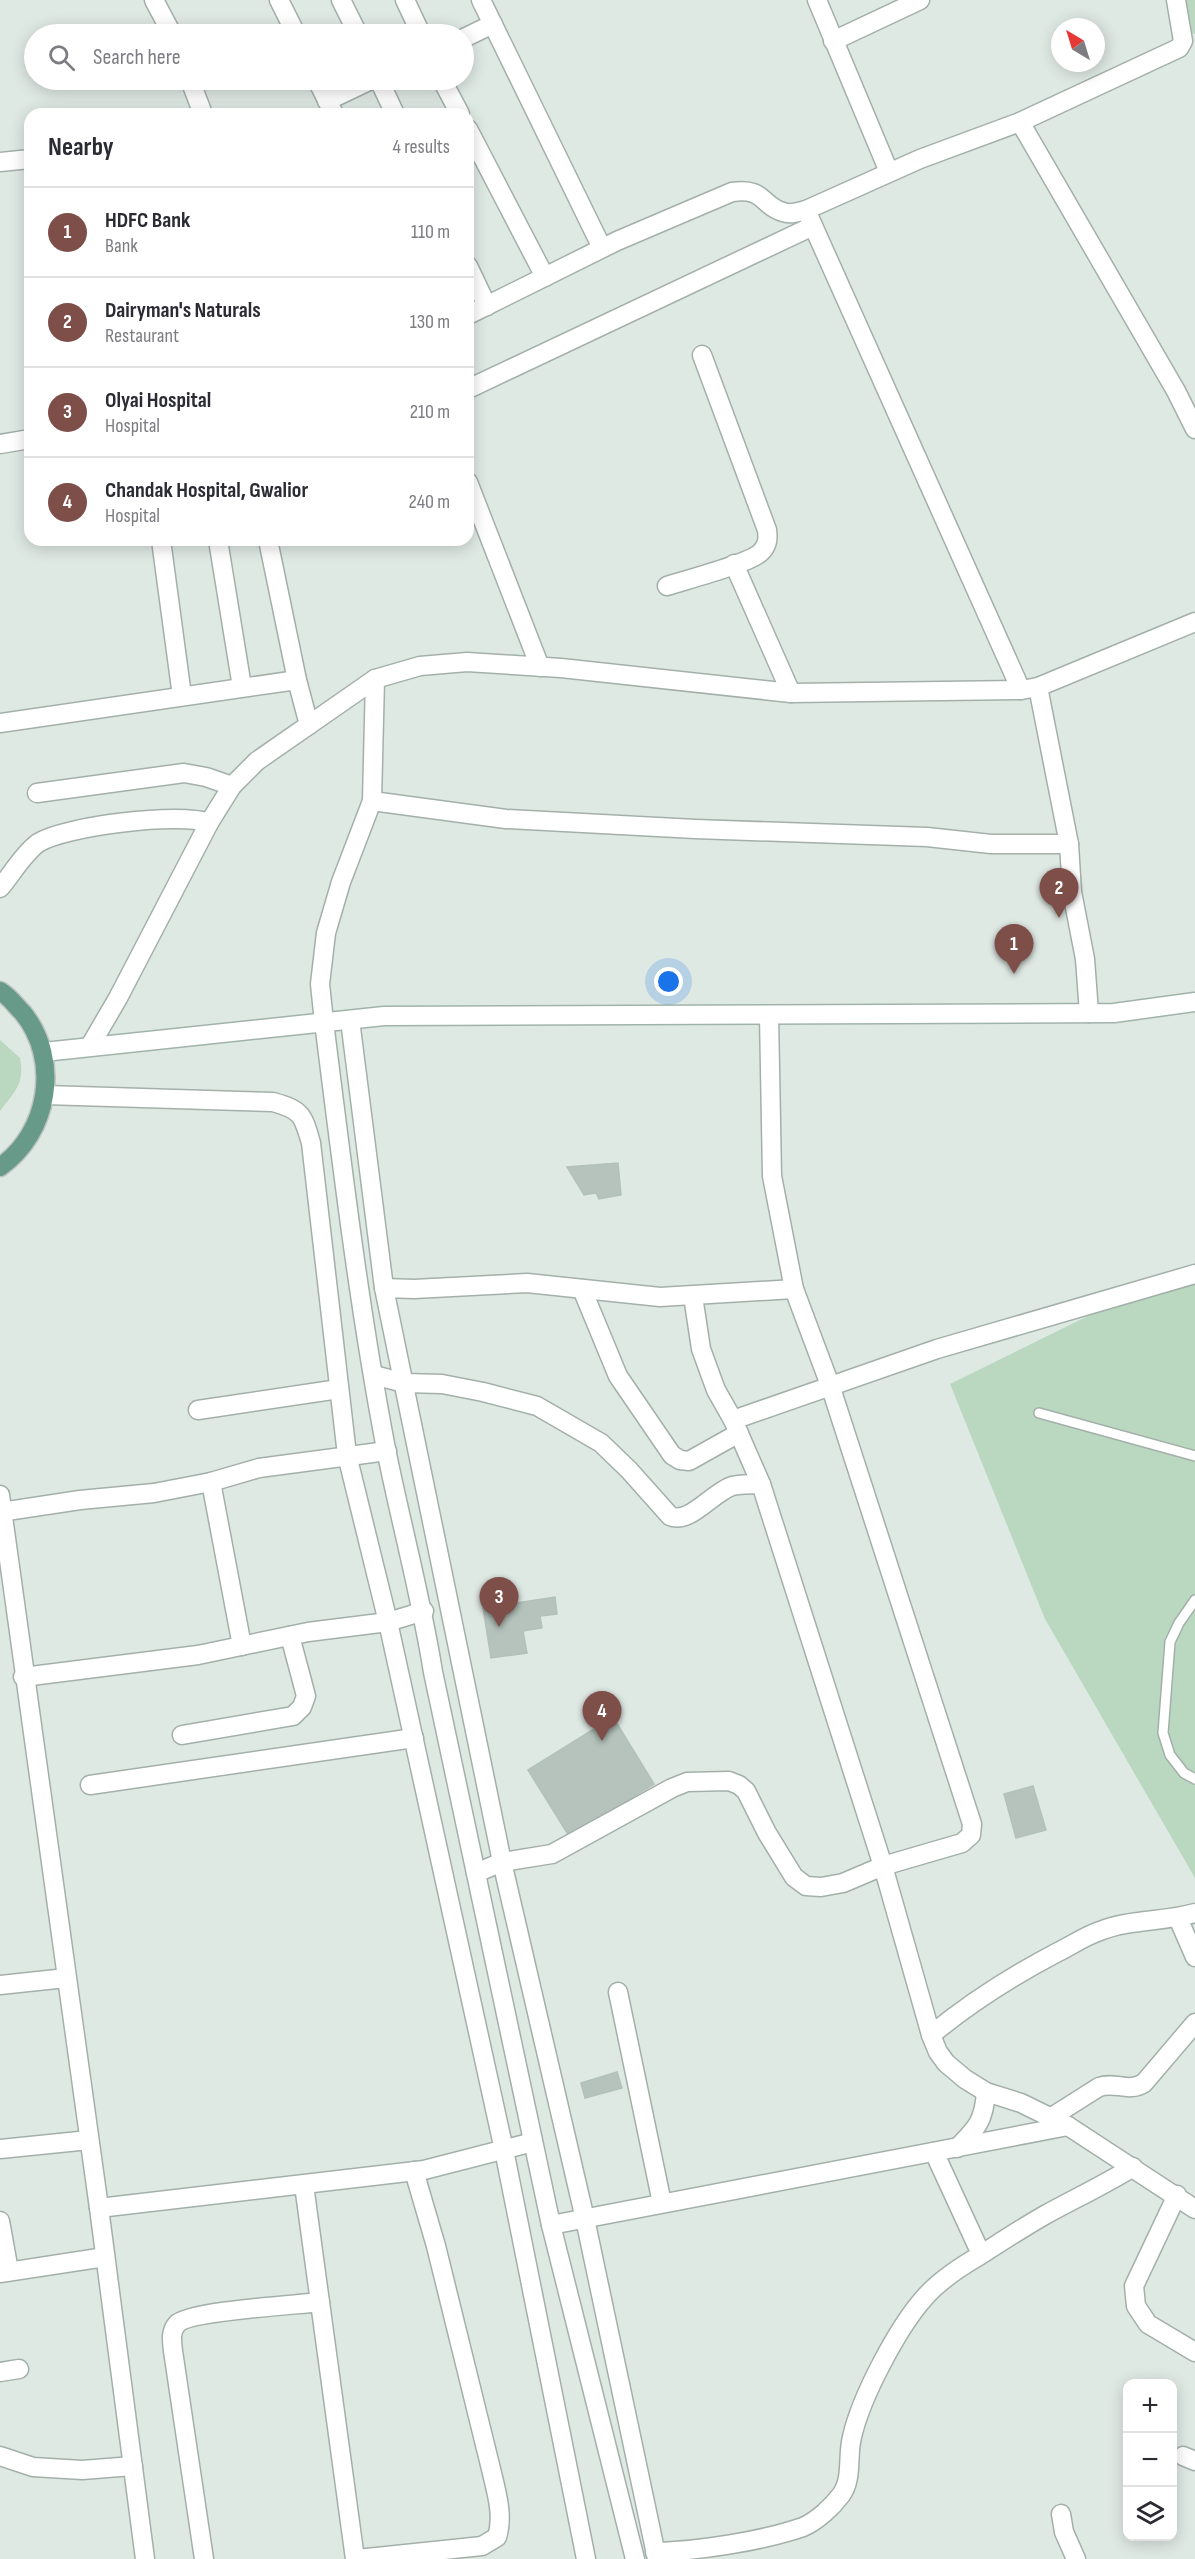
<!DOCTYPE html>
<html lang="en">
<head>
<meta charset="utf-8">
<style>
	body { margin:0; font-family:"Sofia Sans Condensed",sans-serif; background:#f2f2f3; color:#2b2b33 }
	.controls { position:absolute; right:18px; bottom:18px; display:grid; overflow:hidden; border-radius:12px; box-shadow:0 3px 15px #0003 }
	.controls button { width:54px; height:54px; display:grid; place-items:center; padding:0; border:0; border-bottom:2px solid #e1e1e2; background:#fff; color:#2b2b33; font:30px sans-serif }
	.compass { position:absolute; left:1051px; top:18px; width:54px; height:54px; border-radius:50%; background:#fff; box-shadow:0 3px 15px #0003; rotate:322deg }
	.you { position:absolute; left:669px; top:982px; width:21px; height:21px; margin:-15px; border:4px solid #fff; border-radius:50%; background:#1a73e8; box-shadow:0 0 0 9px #1a73e833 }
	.badge { display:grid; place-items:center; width:39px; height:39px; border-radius:50%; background:#7e4e49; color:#fff; font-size:20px; font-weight:700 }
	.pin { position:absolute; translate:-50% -50px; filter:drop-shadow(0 2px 3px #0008) }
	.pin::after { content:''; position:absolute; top:32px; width:21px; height:18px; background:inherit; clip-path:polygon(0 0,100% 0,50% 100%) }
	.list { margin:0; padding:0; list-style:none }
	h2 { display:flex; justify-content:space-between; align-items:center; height:78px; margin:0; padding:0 24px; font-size:26px }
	h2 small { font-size:20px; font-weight:400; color:#7c7c81 }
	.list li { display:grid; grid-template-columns:39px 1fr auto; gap:18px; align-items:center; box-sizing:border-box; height:90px; padding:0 24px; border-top:2px solid #e1e1e2 }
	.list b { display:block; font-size:22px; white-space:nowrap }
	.list p { margin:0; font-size:20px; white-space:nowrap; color:#7c7c81 }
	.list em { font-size:20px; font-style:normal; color:#7c7c81 }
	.icon { flex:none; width:33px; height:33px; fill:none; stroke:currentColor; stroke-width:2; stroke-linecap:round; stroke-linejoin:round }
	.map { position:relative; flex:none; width:1195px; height:2559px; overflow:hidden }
	.search { position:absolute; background:#fff; box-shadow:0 3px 15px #0003; left:24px; top:24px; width:450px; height:66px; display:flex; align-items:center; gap:15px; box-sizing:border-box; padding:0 21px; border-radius:33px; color:#7c7c81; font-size:22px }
	.panel { position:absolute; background:#fff; box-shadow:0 3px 15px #0003; left:24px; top:108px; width:450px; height:438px; border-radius:18px }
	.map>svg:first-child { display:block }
	.green { fill:#bad8bf }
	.building { fill:#b5c3bc; stroke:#b2c1ba; stroke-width:1.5 }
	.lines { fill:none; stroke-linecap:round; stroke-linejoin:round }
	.service-casing { stroke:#a3b0aa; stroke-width:12 }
	.minor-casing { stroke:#a3b0aa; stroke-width:21 }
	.tertiary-casing { stroke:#a3b0aa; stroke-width:21 }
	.secondary-casing { stroke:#a0b3aa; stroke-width:21 }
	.primary-casing { stroke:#bdc3c1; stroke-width:21 }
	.service { stroke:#fff; stroke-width:9 }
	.minor { stroke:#fff; stroke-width:18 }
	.tertiary { stroke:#fff; stroke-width:18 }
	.secondary { stroke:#fff; stroke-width:18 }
	.primary { stroke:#689a89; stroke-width:18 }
</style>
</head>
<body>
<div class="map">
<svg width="1195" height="2559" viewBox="0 0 1195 2559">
	<rect width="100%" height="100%" fill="#dfe9e4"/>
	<!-- green -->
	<g class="green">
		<path d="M 1166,0 L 1195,0 L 1195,34 L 1184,30 Z"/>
		<path d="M 0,1040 L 20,1058 C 25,1084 15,1091 0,1111 Z"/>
		<path d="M 1195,1263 L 1195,1878 L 1045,1619 L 950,1384 Z"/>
	</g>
	<!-- building -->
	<g class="building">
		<path d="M 618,1163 L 621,1195 L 599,1199 L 596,1193 L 584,1195 L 567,1167 Z"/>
		<path d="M 555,1597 L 557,1614 L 540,1616 L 542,1628 L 523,1631 L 527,1653 L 491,1658 L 483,1608 Z"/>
		<path d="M 613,1717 L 654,1784 L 569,1836 L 528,1770 Z"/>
		<path d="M 1033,1786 L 1046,1830 L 1016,1838 L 1004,1794 Z"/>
		<path d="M 617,2072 L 622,2088 L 585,2098 L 581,2083 Z"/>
	</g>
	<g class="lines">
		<defs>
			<g id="service">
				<path d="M 1039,1413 L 1195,1456"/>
				<path d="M 1195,1600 L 1179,1623 L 1170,1642 L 1163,1733 L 1170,1755 L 1184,1773 L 1195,1779"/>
			</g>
			<g id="minor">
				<path d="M 154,0 L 172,34"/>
				<path d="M 279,0 L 296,34"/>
				<path d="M 341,0 L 358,34"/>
				<path d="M 405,0 L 421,34"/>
				<path d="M 481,0 L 602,248"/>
				<path d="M 817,0 L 889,172"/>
				<path d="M 464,38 L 493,24"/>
				<path d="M 833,41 L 920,0"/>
				<path d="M 190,80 L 203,114"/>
				<path d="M 317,80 L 334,114"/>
				<path d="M 379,80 L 395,114"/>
				<path d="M 442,80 L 460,114"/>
				<path d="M 327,101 L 371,80"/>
				<path d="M 1020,122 L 1176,391 L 1195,429"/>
				<path d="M 468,129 L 545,277"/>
				<path d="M 0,162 L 30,159"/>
				<path d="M 806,210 L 1021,690"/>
				<path d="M 468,266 L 487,306"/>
				<path d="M 468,315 L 617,241 L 732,192 C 765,187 761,206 783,212 C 790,215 799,212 806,210 L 920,159 L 1020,122 L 1179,48 L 1183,41 L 1176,0"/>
				<path d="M 468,389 L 813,226"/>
				<path d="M 0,444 L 30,439"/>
				<path d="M 468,482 L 540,667"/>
				<path d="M 161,540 L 182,696"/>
				<path d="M 218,540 L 242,687"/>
				<path d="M 268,540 L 297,680 L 309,725"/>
				<path d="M 734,564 L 791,693"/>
				<path d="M 667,586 C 685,580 751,563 761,552 C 768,545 768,538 767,530 L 702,355"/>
				<path d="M 1038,687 L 1069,844 L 1072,892 L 1085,959 L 1089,1013"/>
				<path d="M 0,723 L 297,680"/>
				<path d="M 37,793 L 184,773 L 206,777 L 232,786"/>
				<path d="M 372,801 L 506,819 L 695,829 L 927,837 L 991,844 L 1069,844"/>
				<path d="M 0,888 C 12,874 23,854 38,843 C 64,826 180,812 209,823"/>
				<path d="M 324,1022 L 320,984 L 326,933 L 341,882 L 372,801 L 375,679"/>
				<path d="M 90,1046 L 118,998 L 209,823 L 232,786 L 257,761 L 375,679 L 420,666 L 467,662 L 561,668 L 791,693 L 1021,690 L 1038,687 L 1195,622"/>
				<path d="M 45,1095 L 273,1102 C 302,1110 303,1115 311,1143 L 347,1455 L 388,1622 L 504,2150 L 586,2559"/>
				<path d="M 384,1288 L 414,1289 L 527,1283 L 660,1297 L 794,1289"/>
				<path d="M 582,1289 L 618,1376 L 672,1455 L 680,1460 L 689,1461 L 739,1433"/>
				<path d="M 693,1296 L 701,1349 L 716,1390 L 733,1420 L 761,1484 L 883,1866 L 931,2035 L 938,2052 L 946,2063 L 965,2079 L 986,2092 L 1021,2103 L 1068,2126 L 1195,2209"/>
				<path d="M 374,1375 L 404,1383 L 442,1384 L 483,1392 L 537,1406 L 601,1443 L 629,1470 L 670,1516 C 689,1525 712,1493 732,1486 C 741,1484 752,1484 761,1484"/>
				<path d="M 198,1410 L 339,1389"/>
				<path d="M 733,1420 L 937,1349 L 1195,1274"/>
				<path d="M 211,1482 L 242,1646"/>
				<path d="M 0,1495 L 99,2208 L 145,2559"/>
				<path d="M 0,1512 L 80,1500 L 154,1493 L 211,1482 L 259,1468 L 387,1451"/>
				<path d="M 23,1677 L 198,1655 L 308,1632 L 388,1622 L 424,1611"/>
				<path d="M 182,1735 L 293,1716 L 302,1707 L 306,1696 L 290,1636"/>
				<path d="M 90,1785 L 414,1738"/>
				<path d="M 476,1873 L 502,1862 L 552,1854 L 672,1788 L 687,1782 L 729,1781 L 739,1785 L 746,1791 L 767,1833 L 794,1877 L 806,1886 L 821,1887 L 843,1883 L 883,1866 L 962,1843 L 971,1835 L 972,1824 L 830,1385 L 794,1289 L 772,1176 L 769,1015"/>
				<path d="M 1178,1918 L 1195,1957"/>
				<path d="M 0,1985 L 66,1978"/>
				<path d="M 618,1992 L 662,2203"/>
				<path d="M 931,2035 C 971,2002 1012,1976 1058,1952 C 1072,1945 1085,1936 1100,1931 C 1130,1919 1164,1922 1195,1913"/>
				<path d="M 1050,2118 L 1099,2087 C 1115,2081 1128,2093 1144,2083 L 1195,2023"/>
				<path d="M 957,2148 C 977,2128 984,2121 986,2092"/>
				<path d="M 0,2149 L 89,2140"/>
				<path d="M 934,2152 L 981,2254"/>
				<path d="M 304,2185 L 355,2559"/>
				<path d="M 1177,2195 L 1134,2286 L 1136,2306 L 1148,2324 L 1195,2352"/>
				<path d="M 99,2208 L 424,2170 L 533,2142"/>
				<path d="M 0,2221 L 9,2271"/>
				<path d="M 551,2225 L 1068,2126"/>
				<path d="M 0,2273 L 105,2257"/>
				<path d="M 0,2372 L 19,2369"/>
				<path d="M 0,2456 L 33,2467 L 82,2470 L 133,2466"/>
				<path d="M 1183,2456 L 1195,2461"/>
				<path d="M 1061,2514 L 1064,2532 L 1076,2559"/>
				<path d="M 655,2552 C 698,2551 763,2541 803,2527 C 817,2521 832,2507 841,2495 C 853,2479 847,2456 852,2437 C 861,2397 898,2327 925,2297 C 940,2280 960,2267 979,2256 C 1001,2242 1022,2228 1045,2215 C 1074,2199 1104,2185 1133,2167"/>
				<path d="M 204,2559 L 173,2351 C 172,2341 170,2332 177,2324 C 189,2311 296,2305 320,2302"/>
				<path d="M 357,2559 L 482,2546 L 497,2537 C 504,2515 496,2491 491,2469 L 436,2246 L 414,2171"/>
			</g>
			<g id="tertiary">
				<path d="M 350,1020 L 384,1288 L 502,1862 L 585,2219 L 657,2559"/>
				<path d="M 324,1022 C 342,1165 359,1308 386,1449 C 401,1524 421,1596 433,1672 L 551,2225 L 635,2559"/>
			</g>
			<path id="secondary" d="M 44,1052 L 384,1016 L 1114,1013 L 1195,1002"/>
			<path id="primary" d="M 0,991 C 10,997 15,1005 23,1013 C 61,1060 49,1133 0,1167"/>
		</defs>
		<!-- service casing -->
		<use href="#service" class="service-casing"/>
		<!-- minor casing -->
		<use href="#minor" class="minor-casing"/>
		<!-- tertiary casing -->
		<use href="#tertiary" class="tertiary-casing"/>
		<!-- secondary casing -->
		<use href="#secondary" class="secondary-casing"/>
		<!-- primary casing -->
		<use href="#primary" class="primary-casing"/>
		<!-- service -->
		<use href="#service" class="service"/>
		<!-- minor -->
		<use href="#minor" class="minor"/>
		<!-- tertiary -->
		<use href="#tertiary" class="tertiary"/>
		<!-- secondary -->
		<use href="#secondary" class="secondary"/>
		<!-- primary -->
		<use href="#primary" class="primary"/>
	</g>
</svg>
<div class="controls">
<button>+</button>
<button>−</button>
<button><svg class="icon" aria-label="layers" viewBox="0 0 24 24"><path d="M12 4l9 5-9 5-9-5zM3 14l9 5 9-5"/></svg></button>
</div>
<svg class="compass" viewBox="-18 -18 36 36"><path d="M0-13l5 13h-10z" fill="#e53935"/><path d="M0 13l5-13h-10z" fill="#7c7c81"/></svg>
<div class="you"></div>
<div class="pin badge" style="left:1014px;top:974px">1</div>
<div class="pin badge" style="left:1059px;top:918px">2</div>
<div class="pin badge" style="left:499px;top:1627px">3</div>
<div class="pin badge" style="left:602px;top:1741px">4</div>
<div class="search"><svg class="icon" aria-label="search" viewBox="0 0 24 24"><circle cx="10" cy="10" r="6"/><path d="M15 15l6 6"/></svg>Search here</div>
<section class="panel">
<h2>Nearby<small>4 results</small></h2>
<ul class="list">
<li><span class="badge">1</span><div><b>HDFC Bank</b><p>Bank</p></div><em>110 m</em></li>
<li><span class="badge">2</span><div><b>Dairyman's Naturals</b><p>Restaurant</p></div><em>130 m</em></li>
<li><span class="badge">3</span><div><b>Olyai Hospital</b><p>Hospital</p></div><em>210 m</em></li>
<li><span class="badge">4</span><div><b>Chandak Hospital, Gwalior</b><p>Hospital</p></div><em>240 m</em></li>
</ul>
</section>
</div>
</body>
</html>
